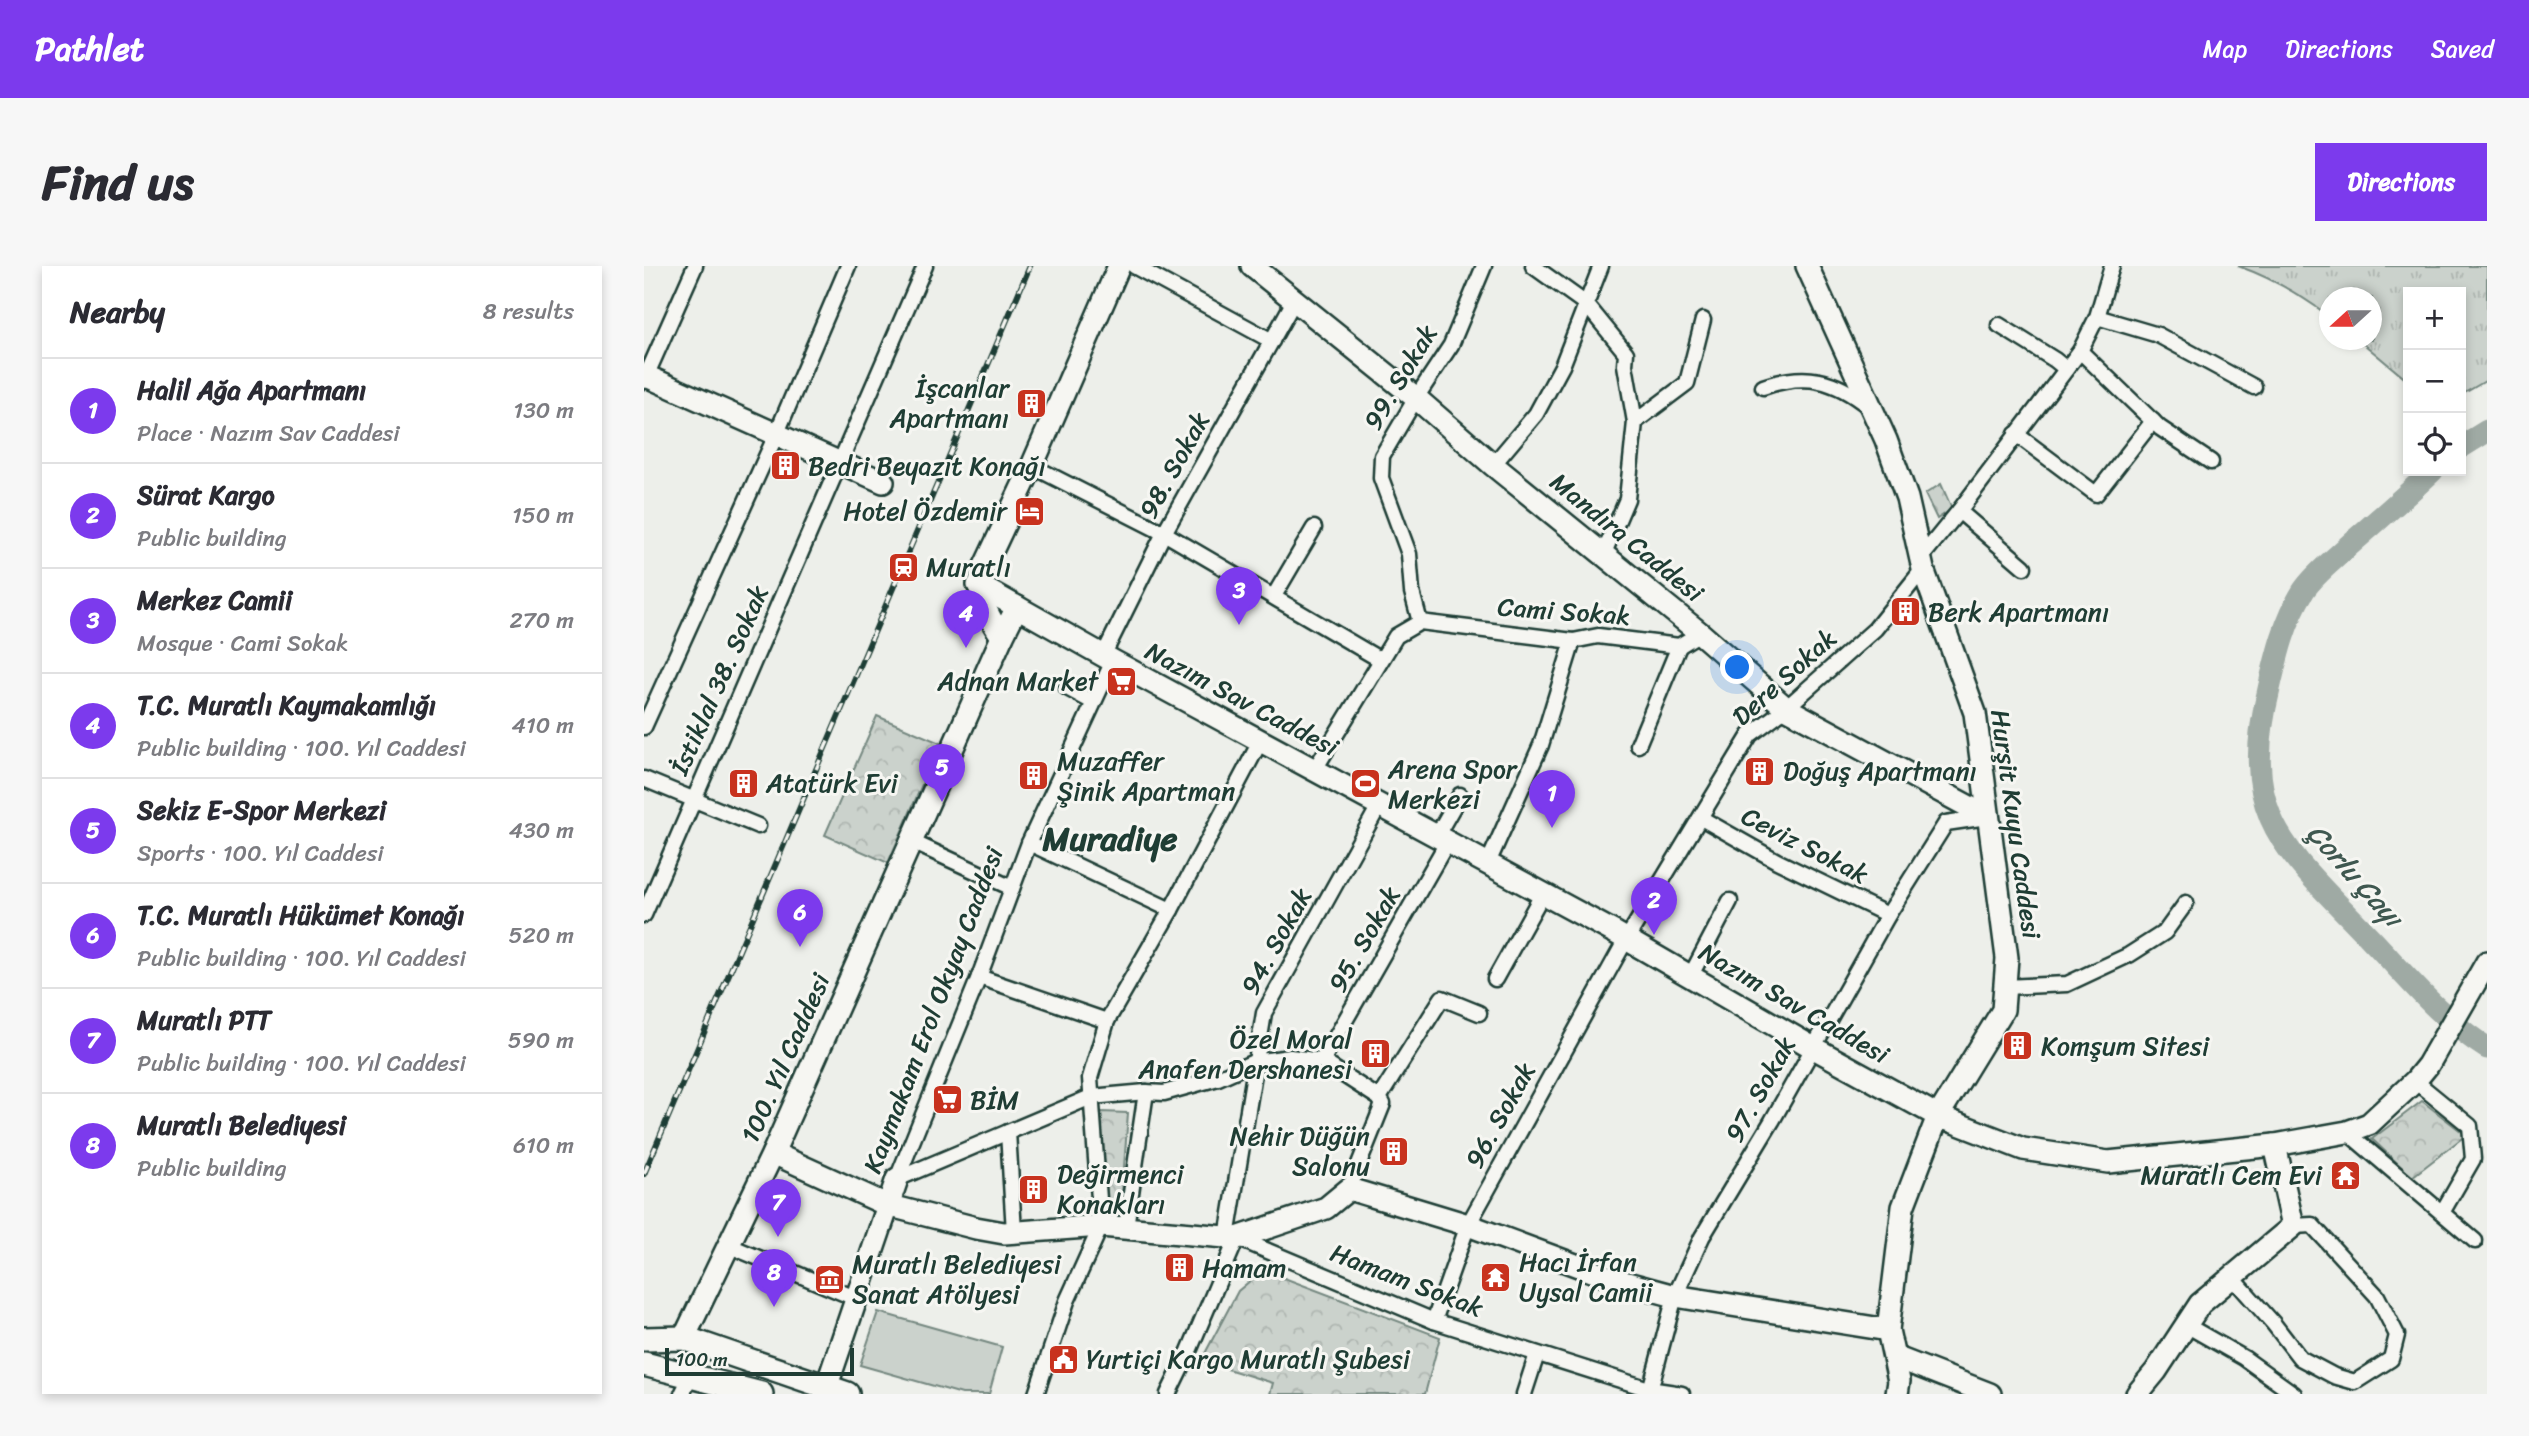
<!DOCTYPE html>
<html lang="en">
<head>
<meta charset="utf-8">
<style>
	body { margin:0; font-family:Sriracha,sans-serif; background:#f7f7f7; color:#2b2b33 }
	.controls { position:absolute; right:21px; top:21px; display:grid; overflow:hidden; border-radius:0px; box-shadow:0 4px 10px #0003 }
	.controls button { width:63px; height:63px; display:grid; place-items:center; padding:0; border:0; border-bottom:2px solid #e1e1e2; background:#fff; color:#2b2b33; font:35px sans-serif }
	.compass { position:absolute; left:1675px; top:21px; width:63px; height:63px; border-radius:50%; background:#fff; box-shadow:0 4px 10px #0003; rotate:249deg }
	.scale { position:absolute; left:21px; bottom:18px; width:189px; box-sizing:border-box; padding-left:7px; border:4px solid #1f3d34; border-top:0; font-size:19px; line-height:24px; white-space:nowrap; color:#1f3d34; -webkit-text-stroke:5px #f6f6f2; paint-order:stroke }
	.you { position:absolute; left:1094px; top:402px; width:24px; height:24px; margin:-18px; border:5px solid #fff; border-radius:50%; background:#1a73e8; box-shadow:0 0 0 10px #1a73e833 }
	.badge { display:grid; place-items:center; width:46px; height:46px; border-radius:50%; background:#7c3aed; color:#fff; font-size:23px; font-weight:700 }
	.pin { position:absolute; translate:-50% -58px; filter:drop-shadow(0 2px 4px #0008) }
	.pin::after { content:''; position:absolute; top:37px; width:24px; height:21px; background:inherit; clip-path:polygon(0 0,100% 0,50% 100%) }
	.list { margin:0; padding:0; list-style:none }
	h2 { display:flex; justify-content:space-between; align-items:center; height:91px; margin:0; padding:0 28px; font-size:30px }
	h2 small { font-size:23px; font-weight:400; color:#7c7c81 }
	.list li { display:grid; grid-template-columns:46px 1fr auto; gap:21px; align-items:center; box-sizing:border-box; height:105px; padding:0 28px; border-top:2px solid #e1e1e2 }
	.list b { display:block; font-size:26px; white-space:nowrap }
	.list p { margin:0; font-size:23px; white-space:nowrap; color:#7c7c81 }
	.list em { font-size:23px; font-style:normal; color:#7c7c81 }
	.icon { flex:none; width:38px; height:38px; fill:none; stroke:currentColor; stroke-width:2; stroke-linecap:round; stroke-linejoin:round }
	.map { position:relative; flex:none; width:1843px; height:1128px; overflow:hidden; border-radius:0px }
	header { display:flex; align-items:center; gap:42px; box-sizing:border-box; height:98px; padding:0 35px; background:#7c3aed; color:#fff }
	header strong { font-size:33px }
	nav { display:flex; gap:38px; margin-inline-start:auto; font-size:24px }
	.intro { display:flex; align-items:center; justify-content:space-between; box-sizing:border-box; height:168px; padding:0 42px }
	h1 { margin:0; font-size:49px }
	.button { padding:18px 32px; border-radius:0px; background:#7c3aed; color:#fff; font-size:24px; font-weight:700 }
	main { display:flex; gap:42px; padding:0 42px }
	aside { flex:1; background:#fff; border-radius:0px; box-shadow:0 4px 10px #0003 }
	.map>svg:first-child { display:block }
	.grass { fill:url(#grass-tufts); stroke:#758880; stroke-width:2 }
	.park { fill:url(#park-crowns); stroke:#758880; stroke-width:2 }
	.pitch { fill:#cbd2cc; stroke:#758880; stroke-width:2 }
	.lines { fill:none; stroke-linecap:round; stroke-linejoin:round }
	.river { stroke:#9faaa4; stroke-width:23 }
	.street-casing { stroke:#1f3d34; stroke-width:19 }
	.secondary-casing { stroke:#1f3d34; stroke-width:26 }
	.primary-casing { stroke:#1f3d34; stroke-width:28 }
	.street { stroke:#f6f6f2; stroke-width:14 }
	.secondary { stroke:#f6f6f2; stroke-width:21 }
	.primary { stroke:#f6f6f2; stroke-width:23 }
	.rail-casing { stroke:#1f3d34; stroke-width:6 }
	.rail { stroke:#f6f6f2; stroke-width:3.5; stroke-dasharray:10; stroke-linecap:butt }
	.labels { text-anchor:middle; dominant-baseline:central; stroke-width:6; stroke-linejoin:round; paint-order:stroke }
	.street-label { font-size:26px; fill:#1f3d34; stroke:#f6f6f2 }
	.poi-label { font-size:26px; fill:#1f3d34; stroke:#f6f6f2; text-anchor:start }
	.water-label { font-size:28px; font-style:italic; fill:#3f5850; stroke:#f6f6f2 }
	.district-label { font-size:33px; font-weight:bold; fill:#1f3d34; stroke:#f6f6f2 }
</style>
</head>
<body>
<header>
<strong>Pathlet</strong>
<nav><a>Map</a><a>Directions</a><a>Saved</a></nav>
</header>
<div class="intro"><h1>Find us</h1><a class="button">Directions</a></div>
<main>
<aside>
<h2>Nearby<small>8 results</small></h2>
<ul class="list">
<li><span class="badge">1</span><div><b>Halil Ağa Apartmanı</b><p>Place · Nazım Sav Caddesi</p></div><em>130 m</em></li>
<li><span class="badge">2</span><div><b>Sürat Kargo</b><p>Public building</p></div><em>150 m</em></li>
<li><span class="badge">3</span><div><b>Merkez Camii</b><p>Mosque · Cami Sokak</p></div><em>270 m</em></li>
<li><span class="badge">4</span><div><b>T.C. Muratlı Kaymakamlığı</b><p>Public building · 100. Yıl Caddesi</p></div><em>410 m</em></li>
<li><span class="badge">5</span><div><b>Sekiz E-Spor Merkezi</b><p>Sports · 100. Yıl Caddesi</p></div><em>430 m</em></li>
<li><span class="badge">6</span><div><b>T.C. Muratlı Hükümet Konağı</b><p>Public building · 100. Yıl Caddesi</p></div><em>520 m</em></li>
<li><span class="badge">7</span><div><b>Muratlı PTT</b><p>Public building · 100. Yıl Caddesi</p></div><em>590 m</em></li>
<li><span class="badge">8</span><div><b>Muratlı Belediyesi</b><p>Public building</p></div><em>610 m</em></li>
</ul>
</aside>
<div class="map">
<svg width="1843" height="1128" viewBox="0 0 1843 1128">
	<defs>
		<pattern id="grass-tufts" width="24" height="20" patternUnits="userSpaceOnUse" patternTransform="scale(1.75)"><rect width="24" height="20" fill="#cbd2cc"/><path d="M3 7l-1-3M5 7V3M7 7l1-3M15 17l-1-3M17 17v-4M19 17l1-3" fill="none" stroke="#aeb5b0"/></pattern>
		<pattern id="park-crowns" width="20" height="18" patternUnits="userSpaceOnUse" patternTransform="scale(1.75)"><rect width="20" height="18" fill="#cbd2cc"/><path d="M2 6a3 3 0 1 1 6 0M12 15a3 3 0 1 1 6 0" fill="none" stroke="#aeb5b0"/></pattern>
	</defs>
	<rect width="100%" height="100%" fill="#edefea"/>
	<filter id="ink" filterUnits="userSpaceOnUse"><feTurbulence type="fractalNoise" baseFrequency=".0143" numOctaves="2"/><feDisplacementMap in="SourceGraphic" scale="14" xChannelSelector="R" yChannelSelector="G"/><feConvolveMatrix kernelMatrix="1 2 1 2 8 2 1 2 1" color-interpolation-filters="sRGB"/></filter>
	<g filter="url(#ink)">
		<!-- grass -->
		<path class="grass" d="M 1594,0 L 1843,0 L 1843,114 L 1817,129 L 1817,26 L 1764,26 L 1764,115 L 1715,74 L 1728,74 L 1728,32 L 1686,32 L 1685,50 C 1657,29 1628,12 1594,0 Z"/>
		<!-- park -->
		<g class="park">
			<path d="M 1297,218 L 1308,243 L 1293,253 L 1281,228 Z"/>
			<path d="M 233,450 L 296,477 L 244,597 L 181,569 Z"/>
			<path d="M 1778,835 L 1822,869 L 1768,911 L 1728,873 Z"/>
			<path d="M 457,846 L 484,847 L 477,942 L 459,940 Z"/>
			<path d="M 619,1004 L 796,1071 L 781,1128 L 626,1128 L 629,1117 L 557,1095 L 594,1025 Z"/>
		</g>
		<!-- pitch -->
		<path class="pitch" d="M 234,1046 L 358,1081 L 345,1128 L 318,1128 L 216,1099 Z"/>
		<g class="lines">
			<!-- river -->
			<g class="river">
				<path d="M 1817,181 L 1843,165"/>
				<path d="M 1788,205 C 1760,232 1730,257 1701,283 C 1687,296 1671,308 1660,324 C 1641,354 1633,388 1625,423 C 1593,555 1644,585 1728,674 C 1764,712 1798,754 1843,782"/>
			</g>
			<defs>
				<g id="street">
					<path d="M 490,0 L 628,75"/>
					<path d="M 889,0 L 942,38 L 982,87 L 981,99 L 991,156 L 983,233 L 960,287"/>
					<path d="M 1453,51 L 1514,69 L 1610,121"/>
					<path d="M 1355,59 L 1411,94 L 1422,103"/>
					<path d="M 1436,85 L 1516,162 L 1567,196"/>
					<path d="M 0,115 L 51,0"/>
					<path d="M 1119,121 C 1161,106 1191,113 1225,141"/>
					<path d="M 991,156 L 1043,117 L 1059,54"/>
					<path d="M 1372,168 L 1452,228 L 1509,155"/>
					<path d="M 849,199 L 892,148 L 918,100 L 957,0"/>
					<path d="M 388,200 L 520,267 L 735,393"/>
					<path d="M 1315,245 L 1380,301"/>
					<path d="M 1276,293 L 1315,245 L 1436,85 L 1453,51 L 1468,0"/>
					<path d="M 630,330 L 670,262"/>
					<path d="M 776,356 L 929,375 L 954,370 L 1035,380 L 1056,367"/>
					<path d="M 459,390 L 520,267 L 650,35"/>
					<path d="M 423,422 L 449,436"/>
					<path d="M 0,461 L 132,169 L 204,0"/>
					<path d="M 994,479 L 1035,380"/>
					<path d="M 671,503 L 752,370 L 776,356 L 768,326 L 765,288 L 737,212 L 738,190 L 772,132 L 807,79 L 840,0"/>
					<path d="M 0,513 L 114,560"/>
					<path d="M 1057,552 L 1133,595 L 1244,649"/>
					<path d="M 793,569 L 816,529"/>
					<path d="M 385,577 L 527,644"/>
					<path d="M 277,580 L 368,622"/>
					<path d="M 844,597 L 897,479 L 929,375"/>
					<path d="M 0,649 L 281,0"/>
					<path d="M 335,711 L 463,755"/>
					<path d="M 1046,711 L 1086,635"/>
					<path d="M 851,713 L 899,627"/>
					<path d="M 1361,721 L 1423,718 L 1485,689 L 1521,666 L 1542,637"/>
					<path d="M 678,795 L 804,575"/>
					<path d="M 1771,815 L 1826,860 L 1829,893 L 1799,945"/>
					<path d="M 735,832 L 798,732 L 835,747"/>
					<path d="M 364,866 L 370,966"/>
					<path d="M 1703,866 L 1831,975"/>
					<path d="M 253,913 L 447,831 L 502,826 L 520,827 L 574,812 L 610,796 L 646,791 L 678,795 L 735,832 L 739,838 L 705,923"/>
					<path d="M 253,913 L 335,711 L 385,577 L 469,395"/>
					<path d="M 482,961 L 502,826"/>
					<path d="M 583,971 L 620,747 L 736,538"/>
					<path d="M 86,980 L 211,1032"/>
					<path d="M 1588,1011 L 1629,1057 L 1656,1092 L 1690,1110 L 1711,1116 L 1747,1093 L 1753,1069 L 1733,1030 L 1668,959 L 1649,960"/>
					<path d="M 790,1055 L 824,959 L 979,679 L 1106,469 L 1142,442 L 1231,363 L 1279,303"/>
					<path d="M 1542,1059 L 1600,1092 L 1650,1128"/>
					<path d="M 38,1128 L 47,1110"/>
					<path d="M 392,1128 L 423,1035 L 457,960 L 446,812 L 463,755 L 527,644 L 617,474"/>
					<path d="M 524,1128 L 545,1085 L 593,972 L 790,1055 L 1005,1123 L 1038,1128"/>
					<path d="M 880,1128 L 893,1088"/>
					<path d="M 1005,1128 L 1031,1030 L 1058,971 L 1128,855 L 1244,649 L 1302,557 L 1343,551"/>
				</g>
				<g id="secondary">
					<path d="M 608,0 L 772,132 L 849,199 L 1056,367 L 1142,442 L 1344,551"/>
					<path d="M 1163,0 L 1242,174 L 1263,232 L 1279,303 L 1331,447 L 1363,692 L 1359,744 L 1294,850 L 1259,941 L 1244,1064 L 1255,1115 L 1253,1128"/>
					<path d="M 0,109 L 239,216"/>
					<path d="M 334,319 L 469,395 L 970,666 L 1168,781 L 1294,850 L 1379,883 L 1464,896 L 1631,879 L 1703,866 L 1725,858 L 1771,815 L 1784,799 L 1843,696"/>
					<path d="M 358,371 C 345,351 331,330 338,306 L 388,200 L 475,0"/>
					<path d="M 129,887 L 243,939 L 332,962 L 360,967 L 457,960 L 593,972 L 682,942 L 705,923 L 824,959 L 972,1014 L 1031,1030 L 1244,1064"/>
					<path d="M 40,1072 L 129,887 L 358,371 L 373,341"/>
					<path d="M 1251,1091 L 1346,1128"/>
					<path d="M 182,1122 L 253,913"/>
					<path d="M 1493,1128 L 1512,1105 L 1556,1038 L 1649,960 L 1631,879"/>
				</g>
				<g id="primary">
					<path d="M 0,1073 L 40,1072 L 203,1128"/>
					<path d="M 0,1098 L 117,1128"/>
				</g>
			</defs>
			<!-- street casing -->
			<use href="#street" class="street-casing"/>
			<!-- secondary casing -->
			<use href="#secondary" class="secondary-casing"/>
			<!-- primary casing -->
			<use href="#primary" class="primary-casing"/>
			<!-- street -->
			<use href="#street" class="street"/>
			<!-- secondary -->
			<use href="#secondary" class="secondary"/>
			<!-- primary -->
			<use href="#primary" class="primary"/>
			<defs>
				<path id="rail" d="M 0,908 L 386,0"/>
			</defs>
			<!-- rail casing -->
			<use href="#rail" class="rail-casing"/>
			<!-- rail -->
			<use href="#rail" class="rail"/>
		</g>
	</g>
	<!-- icons -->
	<defs>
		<symbol id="building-square" viewBox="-11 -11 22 22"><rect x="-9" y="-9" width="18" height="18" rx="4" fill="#c8321e" stroke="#f6f6f2"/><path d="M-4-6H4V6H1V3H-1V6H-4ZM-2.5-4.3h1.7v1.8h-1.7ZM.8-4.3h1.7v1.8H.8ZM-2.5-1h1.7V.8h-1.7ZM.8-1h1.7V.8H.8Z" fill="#fff"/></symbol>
		<symbol id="hotel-square" viewBox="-11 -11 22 22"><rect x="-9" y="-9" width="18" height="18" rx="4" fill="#c8321e" stroke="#f6f6f2"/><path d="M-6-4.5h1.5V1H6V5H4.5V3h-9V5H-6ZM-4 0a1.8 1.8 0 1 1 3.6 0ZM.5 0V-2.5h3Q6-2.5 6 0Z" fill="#fff"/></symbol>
		<symbol id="station-square" viewBox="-11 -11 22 22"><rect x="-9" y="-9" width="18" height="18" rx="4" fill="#c8321e" stroke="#f6f6f2"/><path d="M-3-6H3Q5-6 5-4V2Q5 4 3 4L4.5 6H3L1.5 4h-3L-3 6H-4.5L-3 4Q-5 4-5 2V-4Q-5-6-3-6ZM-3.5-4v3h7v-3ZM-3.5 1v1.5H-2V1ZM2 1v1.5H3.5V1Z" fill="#fff"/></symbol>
		<symbol id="supermarket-square" viewBox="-11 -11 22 22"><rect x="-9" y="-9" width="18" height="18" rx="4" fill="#c8321e" stroke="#f6f6f2"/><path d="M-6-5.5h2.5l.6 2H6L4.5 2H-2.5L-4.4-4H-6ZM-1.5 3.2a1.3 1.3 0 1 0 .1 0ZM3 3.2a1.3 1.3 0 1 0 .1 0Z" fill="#fff"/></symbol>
		<symbol id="stadium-square" viewBox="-11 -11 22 22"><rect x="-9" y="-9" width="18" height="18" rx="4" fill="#c8321e" stroke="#f6f6f2"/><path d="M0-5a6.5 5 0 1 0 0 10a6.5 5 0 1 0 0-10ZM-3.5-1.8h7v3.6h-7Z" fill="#fff"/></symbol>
		<symbol id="temple-square" viewBox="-11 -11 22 22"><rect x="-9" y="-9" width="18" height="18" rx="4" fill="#c8321e" stroke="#f6f6f2"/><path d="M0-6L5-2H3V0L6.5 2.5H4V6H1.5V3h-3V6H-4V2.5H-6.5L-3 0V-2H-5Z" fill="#fff"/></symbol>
		<symbol id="museum-square" viewBox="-11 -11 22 22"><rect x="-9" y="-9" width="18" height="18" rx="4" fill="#c8321e" stroke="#f6f6f2"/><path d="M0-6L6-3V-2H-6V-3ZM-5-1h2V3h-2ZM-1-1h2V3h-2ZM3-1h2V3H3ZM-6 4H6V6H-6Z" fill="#fff"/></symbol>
		<symbol id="civic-square" viewBox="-11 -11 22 22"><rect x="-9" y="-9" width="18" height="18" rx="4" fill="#c8321e" stroke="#f6f6f2"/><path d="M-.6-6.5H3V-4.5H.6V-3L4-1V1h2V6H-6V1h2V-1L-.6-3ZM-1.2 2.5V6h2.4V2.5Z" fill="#fff"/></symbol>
	</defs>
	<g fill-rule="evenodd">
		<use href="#building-square" x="370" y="120" width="35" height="35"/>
		<use href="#building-square" x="124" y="182" width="35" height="35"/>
		<use href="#hotel-square" x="368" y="228" width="35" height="35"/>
		<use href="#station-square" x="242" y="284" width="35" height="35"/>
		<use href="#building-square" x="1244" y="328" width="35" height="35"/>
		<use href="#supermarket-square" x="460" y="398" width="35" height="35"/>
		<use href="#building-square" x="1098" y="488" width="35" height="35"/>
		<use href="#building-square" x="372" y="492" width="35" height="35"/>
		<use href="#building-square" x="82" y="500" width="35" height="35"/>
		<use href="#stadium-square" x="704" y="500" width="35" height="35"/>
		<use href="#building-square" x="1356" y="762" width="35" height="35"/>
		<use href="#building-square" x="714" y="770" width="35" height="35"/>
		<use href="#supermarket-square" x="286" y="816" width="35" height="35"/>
		<use href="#building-square" x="732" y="868" width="35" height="35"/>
		<use href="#temple-square" x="1684" y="892" width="35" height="35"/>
		<use href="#building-square" x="372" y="906" width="35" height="35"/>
		<use href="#building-square" x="518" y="984" width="35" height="35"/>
		<use href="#temple-square" x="834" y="994" width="35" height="35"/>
		<use href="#museum-square" x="168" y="996" width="35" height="35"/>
		<use href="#civic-square" x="402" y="1076" width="35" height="35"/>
	</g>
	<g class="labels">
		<!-- street labels -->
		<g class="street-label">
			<text transform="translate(756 111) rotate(-59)">99. Sokak</text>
			<text transform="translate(530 199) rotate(-61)">98. Sokak</text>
			<text transform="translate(983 271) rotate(39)">Mandıra Caddesi</text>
			<text transform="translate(920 345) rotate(4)">Cami Sokak</text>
			<text transform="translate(1140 411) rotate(-42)">Dere Sokak</text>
			<text transform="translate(75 414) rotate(-66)">İstiklal 38. Sokak</text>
			<text transform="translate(598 433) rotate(28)">Nazım Sav Caddesi</text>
			<text transform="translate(1372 558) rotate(82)">Hurşit Kuyu Caddesi</text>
			<text transform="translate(1161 579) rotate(27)">Ceviz Sokak</text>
			<text transform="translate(720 673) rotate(-60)">95. Sokak</text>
			<text transform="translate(632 675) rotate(-61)">94. Sokak</text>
			<text transform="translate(1150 737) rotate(30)">Nazım Sav Caddesi</text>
			<text transform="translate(289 744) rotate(-69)">Kaymakam Erol Okyay Caddesi</text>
			<text transform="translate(141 792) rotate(-66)">100. Yıl Caddesi</text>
			<text transform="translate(1116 823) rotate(-61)">97. Sokak</text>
			<text transform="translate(856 849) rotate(-61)">96. Sokak</text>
			<text transform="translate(763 1014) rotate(21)">Hamam Sokak</text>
		</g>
		<!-- poi labels -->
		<g class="poi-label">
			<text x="365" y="122" text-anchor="end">İşcanlar<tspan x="365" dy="30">Apartmanı</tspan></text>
			<text x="164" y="200">Bedri Beyazıt Konağı</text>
			<text x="363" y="245" text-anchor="end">Hotel Özdemir</text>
			<text x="282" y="301">Muratlı</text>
			<text x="1284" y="346">Berk Apartmanı</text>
			<text x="454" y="415" text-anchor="end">Adnan Market</text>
			<text x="413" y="495">Muzaffer<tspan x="413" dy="30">Şinik Apartman</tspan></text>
			<text x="744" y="503">Arena Spor<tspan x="744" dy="30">Merkezi</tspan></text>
			<text x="1139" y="505">Doğuş Apartmanı</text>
			<text x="122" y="517">Atatürk Evi</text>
			<text x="708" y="773" text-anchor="end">Özel Moral<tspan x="708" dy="30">Anafen Dershanesi</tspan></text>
			<text x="1397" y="780">Komşum Sitesi</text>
			<text x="326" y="834">BİM</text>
			<text x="726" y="870" text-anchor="end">Nehir Düğün<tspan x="726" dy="30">Salonu</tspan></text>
			<text x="413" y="908">Değirmenci<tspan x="413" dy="30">Konakları</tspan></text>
			<text x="1678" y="909" text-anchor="end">Muratlı Cem Evi</text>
			<text x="875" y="996">Hacı İrfan<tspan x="875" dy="30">Uysal Camii</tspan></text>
			<text x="208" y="998">Muratlı Belediyesi<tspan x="208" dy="30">Sanat Atölyesi</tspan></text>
			<text x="558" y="1002">Hamam</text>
			<text x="442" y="1093">Yurtiçi Kargo Muratlı Şubesi</text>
		</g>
		<!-- water labels -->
		<g class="water-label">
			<text transform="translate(1711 609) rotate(48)">Çorlu Çayı</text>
		</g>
		<!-- district labels -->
		<g class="district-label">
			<text x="466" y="573">Muradiye</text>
		</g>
	</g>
</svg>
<div class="controls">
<button>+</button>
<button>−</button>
<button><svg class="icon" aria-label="locate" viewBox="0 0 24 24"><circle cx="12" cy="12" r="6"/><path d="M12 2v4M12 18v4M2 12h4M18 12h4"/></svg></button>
</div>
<svg class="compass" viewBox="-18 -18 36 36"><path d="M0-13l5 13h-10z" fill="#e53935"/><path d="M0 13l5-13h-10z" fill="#7c7c81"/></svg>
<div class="scale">100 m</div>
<div class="you"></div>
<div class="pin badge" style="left:908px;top:562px">1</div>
<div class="pin badge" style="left:1010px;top:669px">2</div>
<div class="pin badge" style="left:595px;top:359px">3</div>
<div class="pin badge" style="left:322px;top:382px">4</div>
<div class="pin badge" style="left:298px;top:536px">5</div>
<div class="pin badge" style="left:156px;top:681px">6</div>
<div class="pin badge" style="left:134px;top:971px">7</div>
<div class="pin badge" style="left:130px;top:1041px">8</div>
</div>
</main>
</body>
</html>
